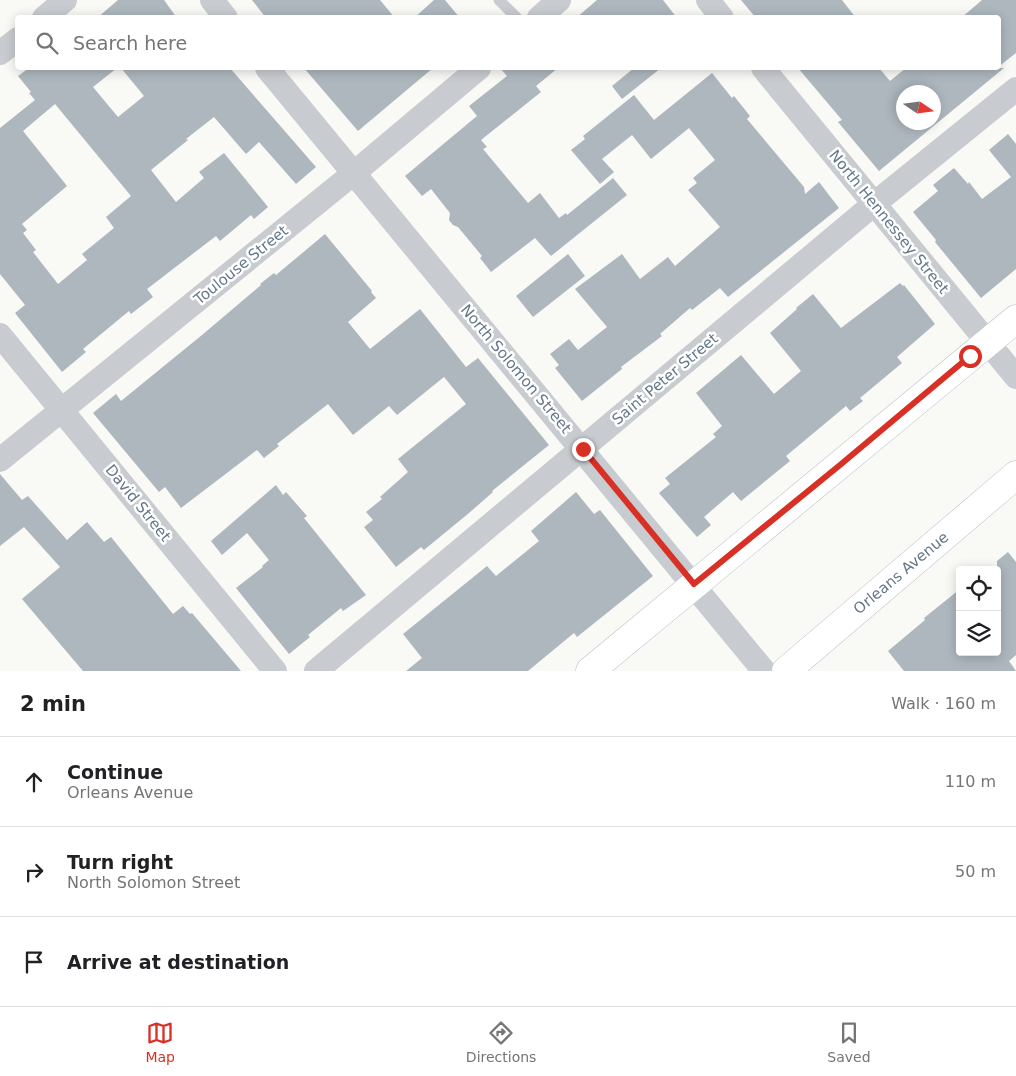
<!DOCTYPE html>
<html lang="en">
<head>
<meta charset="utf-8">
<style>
	body { margin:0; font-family:"DejaVu Sans",sans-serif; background:#f2f2f2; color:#202124 }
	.controls { position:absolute; right:15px; bottom:15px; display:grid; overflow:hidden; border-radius:5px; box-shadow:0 2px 12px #0003 }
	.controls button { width:45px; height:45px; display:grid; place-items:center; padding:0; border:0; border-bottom:1px solid #e0e0e0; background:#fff; color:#202124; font:25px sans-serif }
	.compass { position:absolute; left:896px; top:85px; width:45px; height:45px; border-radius:50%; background:#fff; box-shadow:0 2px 12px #0003; rotate:103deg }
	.stop { position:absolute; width:15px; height:15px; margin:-11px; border:4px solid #d93025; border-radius:50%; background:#fff }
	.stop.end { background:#d93025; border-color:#fff; box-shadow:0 1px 5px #0008 }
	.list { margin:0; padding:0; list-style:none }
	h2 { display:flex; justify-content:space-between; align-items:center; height:65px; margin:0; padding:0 20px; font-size:21px }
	h2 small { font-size:16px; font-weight:400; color:#757577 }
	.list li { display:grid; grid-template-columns:32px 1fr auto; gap:15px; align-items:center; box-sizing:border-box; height:90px; padding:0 20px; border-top:1px solid #e0e0e0 }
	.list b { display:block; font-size:19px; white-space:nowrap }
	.list p { margin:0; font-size:16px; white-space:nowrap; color:#757577 }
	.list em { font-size:16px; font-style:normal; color:#757577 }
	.icon { flex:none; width:28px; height:28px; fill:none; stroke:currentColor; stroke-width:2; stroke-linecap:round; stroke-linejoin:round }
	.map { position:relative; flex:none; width:1016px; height:671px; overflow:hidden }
	.search { position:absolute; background:#fff; box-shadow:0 2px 12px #0003; left:15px; right:15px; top:15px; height:55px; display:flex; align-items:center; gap:12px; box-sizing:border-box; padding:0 18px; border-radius:5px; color:#757577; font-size:19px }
	.sheet { height:335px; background:#fff }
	nav { display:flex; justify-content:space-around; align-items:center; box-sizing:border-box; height:70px; border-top:1px solid #e0e0e0; background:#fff; font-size:14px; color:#757577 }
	nav a { display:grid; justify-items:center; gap:2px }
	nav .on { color:#d93025 }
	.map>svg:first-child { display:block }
	.building { fill:#aeb7be; fill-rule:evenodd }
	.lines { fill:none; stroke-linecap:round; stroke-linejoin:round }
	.secondary-casing { stroke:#babfc4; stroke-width:29 }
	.lane { stroke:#c8ccd0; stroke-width:11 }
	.street { stroke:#c8ccd0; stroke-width:24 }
	.secondary { stroke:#fff; stroke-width:28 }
	.route { stroke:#d93025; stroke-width:6 }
	.labels { text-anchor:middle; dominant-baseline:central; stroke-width:5; stroke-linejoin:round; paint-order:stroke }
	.street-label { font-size:15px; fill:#64778a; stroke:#fff }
</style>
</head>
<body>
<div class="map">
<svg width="1016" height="671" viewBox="0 0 1016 671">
	<rect width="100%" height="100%" fill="#f9f9f6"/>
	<!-- building -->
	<g class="building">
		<path d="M 118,0 L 164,0 L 177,18 L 97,18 Z"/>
		<path d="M 252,0 L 380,0 L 395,18 L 266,18 Z"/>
		<path d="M 434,0 L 445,0 L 460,18 L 414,18 Z"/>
		<path d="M 597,0 L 663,0 L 677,18 L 576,18 Z"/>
		<path d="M 741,0 L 842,0 L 856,18 L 756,18 Z"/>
		<path d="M 982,0 L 1016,0 L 1016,53 L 998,67 L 998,18 L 961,18 Z"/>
		<path d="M 29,68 L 117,68 L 93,87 L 118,117 L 144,96 L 121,68 L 230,68 L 316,167 L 296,184 L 259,142 L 246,154 L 214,117 L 186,139 L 188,140 L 151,170 L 176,202 L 204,178 L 199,172 L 224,153 L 268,207 L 254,219 L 251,215 L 220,241 L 216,236 L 147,289 L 153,297 L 131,314 L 129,311 L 83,349 L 86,352 L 62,372 L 15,313 L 25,305 L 0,274 L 0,128 L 35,100 L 29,93 L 31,92 L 18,76 ZM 55,104 L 131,196 L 106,217 L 114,228 L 82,254 L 87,260 L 58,284 L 33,252 L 36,250 L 23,233 L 27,230 L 22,224 L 67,186 L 23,131 Z"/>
		<path d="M 304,68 L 433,68 L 358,131 Z"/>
		<path d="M 500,68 L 558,68 L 536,86 L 541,92 L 481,140 L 487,147 L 483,149 L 528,203 L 540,193 L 559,218 L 566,213 L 567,215 L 613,178 L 627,195 L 551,256 L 535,238 L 491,272 L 480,258 L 482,256 L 458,227 L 453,225 L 449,220 L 450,213 L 431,189 L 422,196 L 405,176 L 477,116 L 469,106 L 507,76 Z"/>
		<path d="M 634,68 L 661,68 L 622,99 L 612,86 Z"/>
		<path d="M 798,68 L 879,68 L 890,81 L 906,68 L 1004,68 L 879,171 L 838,122 L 842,120 ZM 904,92 L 934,92 L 934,122 L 904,122 Z"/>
		<path d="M 712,73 L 732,98 L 734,96 L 750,116 L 747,119 L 804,187 L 805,194 L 819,182 L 839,208 L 728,297 L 720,288 L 692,310 L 690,308 L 660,334 L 662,336 L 621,367 L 622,369 L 582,401 L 555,368 L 559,365 L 550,354 L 569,339 L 578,350 L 607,327 L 575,289 L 622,254 L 640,279 L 668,257 L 675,266 L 720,227 L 688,190 L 697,183 L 693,178 L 715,160 L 689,128 L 651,159 L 632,135 L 602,159 L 614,172 L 600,184 L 571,150 L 585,139 L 583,136 L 634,95 L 654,120 Z"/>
		<path d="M 1008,134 L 1016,144 L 1016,269 L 981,298 L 935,242 L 936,240 L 913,212 L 938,191 L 933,185 L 954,168 L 968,184 L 969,182 L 982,199 L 1011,177 L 989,150 Z"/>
		<path d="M 325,234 L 372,291 L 371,292 L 376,298 L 348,322 L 370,349 L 420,309 L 466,367 L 478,358 L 549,445 L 492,491 L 493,492 L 469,513 L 424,550 L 421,547 L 396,567 L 364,527 L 373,520 L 366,512 L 382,499 L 380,497 L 408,472 L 398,459 L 466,404 L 444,377 L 397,415 L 389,406 L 353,435 L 328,404 L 277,444 L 279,446 L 264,458 L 257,450 L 181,508 L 165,487 L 159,492 L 93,413 L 116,394 L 121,401 L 202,335 L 261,285 L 260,284 L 274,273 L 276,275 Z"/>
		<path d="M 568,254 L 585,276 L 533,317 L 516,296 Z"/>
		<path d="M 900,283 L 903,286 L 904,285 L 935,324 L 897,357 L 902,363 L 860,398 L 863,401 L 850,411 L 846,406 L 786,456 L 790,461 L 741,501 L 733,492 L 704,517 L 711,525 L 697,537 L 659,493 L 670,484 L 665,478 L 716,437 L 713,434 L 722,426 L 696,393 L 741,355 L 774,394 L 801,371 L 770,333 L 797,309 L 796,308 L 813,294 L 841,328 Z"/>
		<path d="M 0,474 L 22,500 L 28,496 L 67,540 L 87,522 L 104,542 L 111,537 L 173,614 L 183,606 L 190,614 L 192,613 L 241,671 L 83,671 L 22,599 L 60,567 L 24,527 L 0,546 Z"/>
		<path d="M 276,485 L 283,495 L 286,492 L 307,516 L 304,518 L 366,595 L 343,611 L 341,608 L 308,635 L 310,637 L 289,654 L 236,588 L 263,567 L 262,566 L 269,560 L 247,533 L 222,555 L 211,541 Z"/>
		<path d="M 576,492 L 594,514 L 600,510 L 653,576 L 577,637 L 574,633 L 528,671 L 406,671 L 422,658 L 403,634 L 487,566 L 496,576 L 539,541 L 531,531 Z"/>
		<path d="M 1008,552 L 1016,562 L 1016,655 L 1009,661 L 1016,671 L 904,671 L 888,651 L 925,620 L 924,618 L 960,589 L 960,652 L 997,652 L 997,561 Z"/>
	</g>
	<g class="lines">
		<defs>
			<g id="secondary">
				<path d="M 590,671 L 1016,319"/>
				<path d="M 786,671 L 1016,475"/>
			</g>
		</defs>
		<!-- secondary casing -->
		<use href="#secondary" class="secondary-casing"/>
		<!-- lane -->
		<path class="lane" d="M 499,0 L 517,18"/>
		<!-- street -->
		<g class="street">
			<path d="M 212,0 L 226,18"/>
			<path d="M 708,0 L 722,18"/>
			<path d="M 44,18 L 65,0"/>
			<path d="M 539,18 L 559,0"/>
			<path d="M 0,53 L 18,39"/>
			<path d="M 267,68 L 764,671"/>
			<path d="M 763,68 L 1016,377"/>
			<path d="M 0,335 L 275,671"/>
			<path d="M 0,460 L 354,173 L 479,68"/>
			<path d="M 316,671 L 874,204 L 1016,89"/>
		</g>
		<!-- secondary -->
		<use href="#secondary" class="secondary"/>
	</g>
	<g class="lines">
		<!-- route -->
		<path class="route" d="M 583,449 L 694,584 L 840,465 L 970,356"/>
	</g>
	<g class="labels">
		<!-- street labels -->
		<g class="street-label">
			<text transform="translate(889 222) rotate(51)">North Hennessey Street</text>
			<text transform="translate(241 265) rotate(-39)">Toulouse Street</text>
			<text transform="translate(516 369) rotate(50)">North Solomon Street</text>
			<text transform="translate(665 379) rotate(-40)">Saint Peter Street</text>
			<text transform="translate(138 503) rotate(51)">David Street</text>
			<text transform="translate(901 573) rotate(-40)">Orleans Avenue</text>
		</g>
	</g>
</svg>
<div class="controls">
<button><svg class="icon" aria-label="locate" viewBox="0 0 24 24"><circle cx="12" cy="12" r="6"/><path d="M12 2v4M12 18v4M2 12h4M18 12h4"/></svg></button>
<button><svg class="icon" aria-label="layers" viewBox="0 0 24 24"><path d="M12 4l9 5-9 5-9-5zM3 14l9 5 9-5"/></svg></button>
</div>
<svg class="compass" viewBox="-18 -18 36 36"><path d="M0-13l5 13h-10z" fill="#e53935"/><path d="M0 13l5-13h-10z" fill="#757577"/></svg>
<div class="stop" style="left:970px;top:356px"></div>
<div class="stop end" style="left:583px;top:449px"></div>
<div class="search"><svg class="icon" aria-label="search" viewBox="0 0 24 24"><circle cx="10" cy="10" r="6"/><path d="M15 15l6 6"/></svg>Search here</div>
</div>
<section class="sheet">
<h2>2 min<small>Walk · 160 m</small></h2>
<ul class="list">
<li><svg class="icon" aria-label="ahead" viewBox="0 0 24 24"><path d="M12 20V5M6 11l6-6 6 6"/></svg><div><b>Continue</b><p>Orleans Avenue</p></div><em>110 m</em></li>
<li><svg class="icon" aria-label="right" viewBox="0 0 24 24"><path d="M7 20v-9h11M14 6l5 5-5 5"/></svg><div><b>Turn right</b><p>North Solomon Street</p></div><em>50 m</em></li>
<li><svg class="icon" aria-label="arrive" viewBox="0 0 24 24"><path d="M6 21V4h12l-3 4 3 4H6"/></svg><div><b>Arrive at destination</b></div></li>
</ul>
</section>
<nav>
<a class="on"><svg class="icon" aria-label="map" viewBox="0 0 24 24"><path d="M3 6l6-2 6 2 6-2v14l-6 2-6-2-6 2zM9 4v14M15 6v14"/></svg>Map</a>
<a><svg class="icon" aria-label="directions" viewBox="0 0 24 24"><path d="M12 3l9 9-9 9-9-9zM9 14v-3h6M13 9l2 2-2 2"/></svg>Directions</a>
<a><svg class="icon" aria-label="saved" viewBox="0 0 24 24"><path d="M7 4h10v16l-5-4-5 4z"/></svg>Saved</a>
</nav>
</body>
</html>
